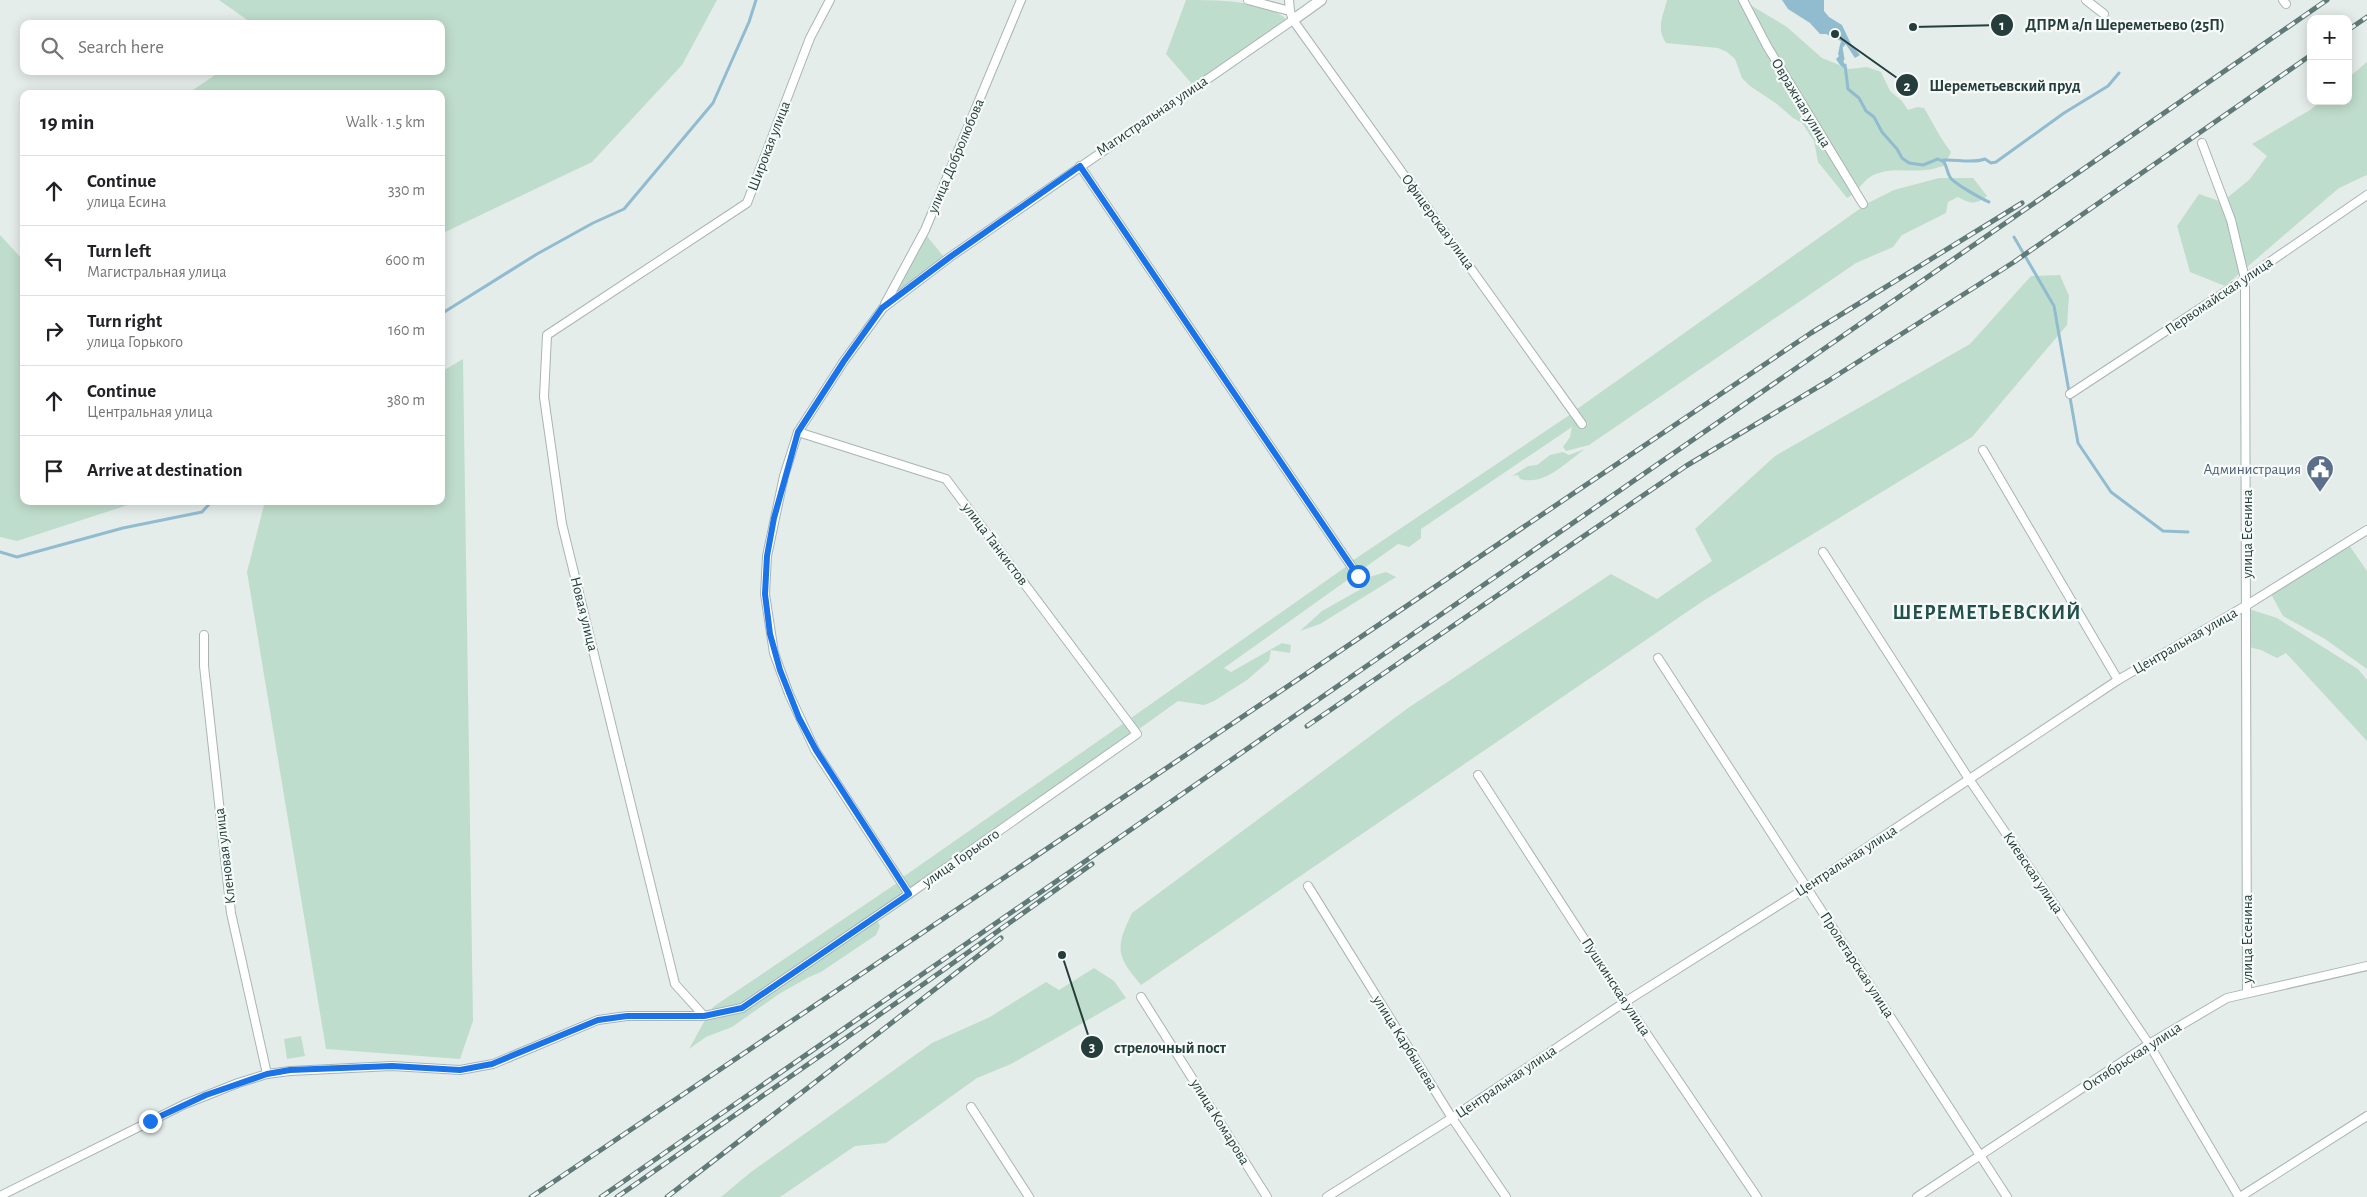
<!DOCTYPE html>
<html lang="en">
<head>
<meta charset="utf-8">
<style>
	body { margin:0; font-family:"Alegreya Sans",sans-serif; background:#f6f6f6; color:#202124 }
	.controls { position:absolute; right:15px; top:15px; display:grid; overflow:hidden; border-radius:10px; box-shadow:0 2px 12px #0003 }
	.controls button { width:45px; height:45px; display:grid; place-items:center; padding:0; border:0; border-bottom:1px solid #e0e0e0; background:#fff; color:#202124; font:25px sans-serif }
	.stop { position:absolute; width:15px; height:15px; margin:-11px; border:4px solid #1a73e8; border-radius:50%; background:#fff }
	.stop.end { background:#1a73e8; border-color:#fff; box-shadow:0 1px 5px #0008 }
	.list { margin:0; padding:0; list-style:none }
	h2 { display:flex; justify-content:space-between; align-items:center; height:65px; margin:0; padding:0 20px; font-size:21px }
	h2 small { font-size:16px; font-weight:400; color:#757577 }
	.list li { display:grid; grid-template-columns:32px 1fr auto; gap:15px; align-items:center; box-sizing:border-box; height:70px; padding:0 20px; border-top:1px solid #e0e0e0 }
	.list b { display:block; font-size:19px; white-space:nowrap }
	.list p { margin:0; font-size:16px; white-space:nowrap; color:#757577 }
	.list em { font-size:16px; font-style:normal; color:#757577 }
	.icon { flex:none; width:28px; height:28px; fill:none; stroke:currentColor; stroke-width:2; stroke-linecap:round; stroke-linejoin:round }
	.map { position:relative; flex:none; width:2367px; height:1197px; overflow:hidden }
	.search { position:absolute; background:#fff; box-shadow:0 2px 12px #0003; left:20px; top:20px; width:425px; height:55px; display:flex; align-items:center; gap:12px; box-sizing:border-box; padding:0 18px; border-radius:10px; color:#757577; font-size:19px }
	.panel { position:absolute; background:#fff; box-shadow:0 2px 12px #0003; left:20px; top:90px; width:425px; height:415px; border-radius:10px }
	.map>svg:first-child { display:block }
	.green { fill:#bfddcc }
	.water { fill:#91bccf }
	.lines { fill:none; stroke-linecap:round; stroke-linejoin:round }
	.stream { stroke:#91bccf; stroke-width:3 }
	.minor-casing { stroke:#a8b5b3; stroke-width:10 }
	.tertiary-casing { stroke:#a8b5b3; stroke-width:12 }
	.minor { stroke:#fff; stroke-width:8 }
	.tertiary { stroke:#fff; stroke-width:10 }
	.rail-casing { stroke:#607a77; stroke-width:5 }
	.rail { stroke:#f6faf8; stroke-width:3; stroke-dasharray:9; stroke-linecap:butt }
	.route { stroke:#1a73e8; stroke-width:6 }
	.labels { text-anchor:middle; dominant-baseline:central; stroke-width:4.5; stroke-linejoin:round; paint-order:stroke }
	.street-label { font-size:15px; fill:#253e3b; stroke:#f6faf8 }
	.service-label { font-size:15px; fill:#4e5e75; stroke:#f6faf8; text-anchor:end }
	.district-label { font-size:20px; font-weight:bold; letter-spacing:1px; fill:#22504b; stroke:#f6faf8 }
	.leader { fill:none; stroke:#253e3b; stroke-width:2 }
	.callout-dot { fill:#253e3b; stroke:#f6faf8; stroke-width:2 }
	.mark-label { font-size:15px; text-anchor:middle; font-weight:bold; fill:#fff }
	.callout-label { font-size:16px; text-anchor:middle; font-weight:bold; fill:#253e3b; stroke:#f6faf8; stroke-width:4.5; stroke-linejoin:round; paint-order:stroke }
</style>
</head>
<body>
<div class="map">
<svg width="2367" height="1197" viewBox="0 0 2367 1197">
	<rect width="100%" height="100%" fill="#e5edeb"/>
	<!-- green -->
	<g class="green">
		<path d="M 219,0 L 717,0 L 682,65 L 592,162 L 441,234 L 441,94 L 187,94 L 221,71 L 441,71 L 441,24 L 253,24 Z"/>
		<path d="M 1186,0 C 1212,0 1266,0 1286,19 L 1192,84 L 1166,54 Z"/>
		<path d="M 1667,0 L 1742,0 L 1787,27 L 1822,58 L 1849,69 L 1867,67 L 1881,72 L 1890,91 L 1902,101 L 1908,110 L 1917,107 L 1924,108 C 1933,123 1940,138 1951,152 L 1944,166 C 1938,167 1932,170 1925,170 C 1910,172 1894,168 1879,173 C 1863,177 1860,192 1847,198 L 1818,162 L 1814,141 L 1802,123 L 1793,118 L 1777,104 L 1750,86 L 1742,78 L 1735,59 L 1727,52 L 1718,48 L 1666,43 C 1656,29 1663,16 1667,0 Z"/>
		<path d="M 2367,62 L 2367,175 L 2339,188 L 2225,286 L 2190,272 L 2177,226 L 2199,194 L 2222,202 L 2249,180 L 2267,156 L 2252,144 L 2310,110 L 2321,101 L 2348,101 L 2348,78 Z"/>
		<path d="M 1939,178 L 1973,178 L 1987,196 C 1976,205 1970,204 1958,197 L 1948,202 L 1946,213 L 1902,235 L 1893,247 L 1856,263 L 1589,445 L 1566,451 L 1563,447 L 1570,437 L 1572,427 L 1421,529 L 1421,538 L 1409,547 L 1398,544 L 1360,571 L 1352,561 L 1571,414 L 1581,428 L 1588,424 L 1577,409 L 1868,203 L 1894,190 Z"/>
		<path d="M 0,235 L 24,261 L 24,501 L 131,501 L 128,505 L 17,541 L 0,537 Z"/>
		<path d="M 926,235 L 944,257 L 895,295 Z"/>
		<path d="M 2060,275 L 2069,296 L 2067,325 L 1972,437 L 1703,601 L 1141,985 C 1116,956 1115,948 1132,913 L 1408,708 L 1611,574 L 1657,599 L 1712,561 L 1695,529 L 1775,456 L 1970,344 L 2031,276 Z"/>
		<path d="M 463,359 L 473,1021 L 460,1059 L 326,1049 L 247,572 L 265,501 L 441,501 L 441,372 Z"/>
		<path d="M 1585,449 C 1565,463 1545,486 1520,479 L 1518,475 L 1512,476 L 1528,466 L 1537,465 L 1550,455 L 1563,452 L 1569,455 Z"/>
		<path d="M 2349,545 L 2367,571 L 2367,669 L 2325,639 L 2283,616 L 2271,594 Z"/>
		<path d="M 1347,566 L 1353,576 L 1224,668 L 1231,672 L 1282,643 L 1291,645 L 1290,653 L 1271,650 L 1269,661 L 1247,680 L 1214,701 L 1204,705 L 1178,701 L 1139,729 L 1131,718 Z"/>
		<path d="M 1386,572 L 1396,577 L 1320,624 L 1300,631 L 1322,611 L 1361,589 L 1369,577 Z"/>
		<path d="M 2249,609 L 2277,618 L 2358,669 L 2367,680 L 2367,741 L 2286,653 L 2277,658 L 2261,650 L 2249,647 Z"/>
		<path d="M 1124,723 L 1131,733 L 911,889 L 903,877 Z"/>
		<path d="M 897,883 L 905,893 L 741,1004 L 711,1011 L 713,1007 Z"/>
		<path d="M 877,920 L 880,926 L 876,935 L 821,972 L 809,977 L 779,994 L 732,1027 L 706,1037 L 689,1049 L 705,1020 L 742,1011 Z"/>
		<path d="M 1094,968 L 1114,981 L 1126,998 L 1011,1064 L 977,1078 L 886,1143 L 855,1146 L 780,1197 L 721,1197 L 751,1172 L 932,1043 L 990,1017 L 1046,982 L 1059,990 Z"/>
		<path d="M 301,1036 L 305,1056 L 287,1059 L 284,1039 Z"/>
	</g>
	<!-- water -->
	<path class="water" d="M 1782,0 L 1824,0 L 1824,11 L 1829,17 L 1842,25 L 1851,44 L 1860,55 L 1855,58 L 1845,43 L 1841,47 L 1845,69 L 1840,65 L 1836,59 L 1839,56 L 1838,54 L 1841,41 L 1826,34 L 1820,34 L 1810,23 L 1788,9 Z"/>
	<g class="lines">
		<!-- stream -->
		<g class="stream">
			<path d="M 1843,59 L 1841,47 L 1845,43"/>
			<path d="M 1845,65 L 1848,89 L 1859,98 L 1866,111 L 1874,117 L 1882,132 L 1897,149 L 1902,158 L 1909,163 L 1923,165 L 1938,159 L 1944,162 C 1947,167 1947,172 1950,177 C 1953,183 1982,199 1989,202"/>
			<path d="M 1943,160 C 1957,159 1971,164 1985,159 L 1991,163 L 1996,162 L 2064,113 L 2108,86 L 2119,73"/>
			<path d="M 2014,237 L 2054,306 L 2078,443 L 2111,492 L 2163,531 L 2188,532"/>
			<path d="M 441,314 L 537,254 L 593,223 L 624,209 L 713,103 L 749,22 L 756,0"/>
			<path d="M 0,552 L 17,557 L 123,528 L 202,512 L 212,501"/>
		</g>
		<defs>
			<g id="minor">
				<path d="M 1248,0 L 1290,11 L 1293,20 L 1582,424"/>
				<path d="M 1289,0 L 1290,11"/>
				<path d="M 1743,0 L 1767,46 L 1863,204"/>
				<path d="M 2086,0 L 2104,14"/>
				<path d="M 2283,0 L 2286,4"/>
				<path d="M 2202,143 L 2231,220 L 2245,279 L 2247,992"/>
				<path d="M 1080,166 L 1358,576"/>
				<path d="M 885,304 L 925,230 L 1021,0"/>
				<path d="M 2070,394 L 2245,279 L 2367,195"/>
				<path d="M 1983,450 L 2118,680"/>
				<path d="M 1823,552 L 1969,779 L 2149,1044 L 2239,1197"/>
				<path d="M 204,635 L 204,666 L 231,913 L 267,1074"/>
				<path d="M 1658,658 L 2007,1197"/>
				<path d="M 1478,775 L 1625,1002 L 1757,1197"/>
				<path d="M 1308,886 L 1452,1118 L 1506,1197"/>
				<path d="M 909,894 L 815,750 L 789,694 L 774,653 L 765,594 L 767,556 L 784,476 L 798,432 L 844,361 L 883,308 L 950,257 L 1293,20"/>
				<path d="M 1141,997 L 1267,1197"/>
				<path d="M 704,1016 L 675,984 L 562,524 L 544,397 L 547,335 L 747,203 L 810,38 L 830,0"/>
				<path d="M 971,1107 L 1029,1197"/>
				<path d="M 0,1196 L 185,1104 L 238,1083 L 267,1074 L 290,1071 L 392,1066 L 460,1070 L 493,1064 L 598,1020 L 627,1016 L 704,1016 L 742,1008 L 909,894 L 1137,734 L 946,479 L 798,432"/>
				<path d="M 1327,1197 L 1452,1118 L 1625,1002 L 1806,888 L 2118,680 L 2247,605 L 2367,530"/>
				<path d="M 1917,1197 L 2149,1044 L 2227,998 L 2367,966"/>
				<path d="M 2240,1197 L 2367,1116"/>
			</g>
			<path id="tertiary" d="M 1293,20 L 1321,0"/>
		</defs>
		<!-- minor casing -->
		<use href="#minor" class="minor-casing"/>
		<!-- tertiary casing -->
		<use href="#tertiary" class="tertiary-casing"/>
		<!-- minor -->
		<use href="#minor" class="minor"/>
		<!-- tertiary -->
		<use href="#tertiary" class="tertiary"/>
		<defs>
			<g id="rail">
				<path d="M 2348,30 L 2367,17"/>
				<path d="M 1307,726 L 1686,466 L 1828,381 L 2014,262 L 2311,55"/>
				<path d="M 531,1197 L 1811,333 L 2022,203"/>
				<path d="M 601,1197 L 2327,0"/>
				<path d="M 617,1197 L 925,983 L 1092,864"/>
				<path d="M 667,1197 L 1001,938"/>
			</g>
		</defs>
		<!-- rail casing -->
		<use href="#rail" class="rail-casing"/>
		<!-- rail -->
		<use href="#rail" class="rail"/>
	</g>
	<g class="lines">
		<!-- route -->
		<path class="route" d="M 150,1121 L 206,1095 L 267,1074 L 290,1070 L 392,1066 L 460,1070 L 492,1064 L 598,1020 L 627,1016 L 704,1016 L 742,1008 L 909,894 L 816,750 L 799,718 L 780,670 L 770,634 L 765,594 L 767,556 L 774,518 L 798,432 L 844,361 L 882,308 L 950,257 L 1080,166 L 1358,576"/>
	</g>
	<!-- icons -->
	<defs>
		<symbol id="civic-pin" viewBox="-11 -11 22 30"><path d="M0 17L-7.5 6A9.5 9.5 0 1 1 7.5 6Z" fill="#5c6f8a" stroke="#f6faf8"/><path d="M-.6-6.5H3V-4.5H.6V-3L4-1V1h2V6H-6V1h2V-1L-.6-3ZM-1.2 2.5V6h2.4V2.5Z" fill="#fff"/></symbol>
	</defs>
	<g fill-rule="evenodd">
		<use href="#civic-pin" x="2304" y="453" width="32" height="43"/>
	</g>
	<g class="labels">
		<!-- street labels -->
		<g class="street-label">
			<text transform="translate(1801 103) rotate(59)">Овражная улица</text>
			<text transform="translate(1152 116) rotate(-34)">Магистральная улица</text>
			<text transform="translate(769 146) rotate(-69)">Широкая улица</text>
			<text transform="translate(956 156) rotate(-67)">улица Добролюбова</text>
			<text transform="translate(1438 222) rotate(54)">Офицерская улица</text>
			<text transform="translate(2219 296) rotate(-34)">Первомайская улица</text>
			<text transform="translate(2247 534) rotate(-90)">улица Есенина</text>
			<text transform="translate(995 544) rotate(53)">улица Танкистов</text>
			<text transform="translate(584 614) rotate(76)">Новая улица</text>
			<text transform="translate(2185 641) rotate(-30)">Центральная улица</text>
			<text transform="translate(225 856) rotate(-97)">Кленовая улица</text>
			<text transform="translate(961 858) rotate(-35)">улица Горького</text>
			<text transform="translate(1846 861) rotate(-33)">Центральная улица</text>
			<text transform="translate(2033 873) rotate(56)">Киевская улица</text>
			<text transform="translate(2247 939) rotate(-90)">улица Есенина</text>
			<text transform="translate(1857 965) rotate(57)">Пролетарская улица</text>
			<text transform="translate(1616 987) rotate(57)">Пушкинская улица</text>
			<text transform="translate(1405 1043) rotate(58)">улица Карбышева</text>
			<text transform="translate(2132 1057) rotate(-33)">Октябрьская улица</text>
			<text transform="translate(1506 1082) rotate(-34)">Центральная улица</text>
			<text transform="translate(1220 1122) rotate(58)">улица Комарова</text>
		</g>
		<!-- service labels -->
		<g class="service-label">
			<text x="2301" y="469">Администрация</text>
		</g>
		<!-- district labels -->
		<g class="district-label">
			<text x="1987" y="613">ШЕРЕМЕТЬЕВСКИЙ</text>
		</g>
	</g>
	<!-- callouts -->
	<path class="leader" d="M1913 27L2002 25M1835 34L1907 85M1062 955L1092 1047"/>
	<g class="callout-dot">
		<circle cx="1913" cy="27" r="5"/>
		<circle cx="1835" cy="34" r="5"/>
		<circle cx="1062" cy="955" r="5"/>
		<circle cx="2002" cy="25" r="12"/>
		<circle cx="1907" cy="85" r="12"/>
		<circle cx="1092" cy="1047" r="12"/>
	</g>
	<g class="mark-label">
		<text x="2002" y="30">1</text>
		<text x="1907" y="91">2</text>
		<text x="1092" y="1052">3</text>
	</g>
	<g class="callout-label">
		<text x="2125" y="30">ДПРМ а/п Шереметьево (25П)</text>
		<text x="2005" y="91">Шереметьевский пруд</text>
		<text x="1170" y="1053">стрелочный пост</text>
	</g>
</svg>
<div class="controls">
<button>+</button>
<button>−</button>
</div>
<div class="stop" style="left:1358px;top:576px"></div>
<div class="stop end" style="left:150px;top:1121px"></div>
<div class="search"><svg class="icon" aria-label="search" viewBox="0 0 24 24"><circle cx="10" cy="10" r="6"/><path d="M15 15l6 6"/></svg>Search here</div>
<section class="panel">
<h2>19 min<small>Walk · 1.5 km</small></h2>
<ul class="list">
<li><svg class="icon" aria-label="ahead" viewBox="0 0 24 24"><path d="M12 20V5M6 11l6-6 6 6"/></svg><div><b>Continue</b><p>улица Есина</p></div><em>330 m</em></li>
<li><svg class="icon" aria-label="left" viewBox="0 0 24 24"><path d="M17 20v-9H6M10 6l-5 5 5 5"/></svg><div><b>Turn left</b><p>Магистральная улица</p></div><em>600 m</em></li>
<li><svg class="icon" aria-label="right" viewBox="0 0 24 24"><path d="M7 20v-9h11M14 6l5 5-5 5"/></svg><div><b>Turn right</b><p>улица Горького</p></div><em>160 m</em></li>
<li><svg class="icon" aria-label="ahead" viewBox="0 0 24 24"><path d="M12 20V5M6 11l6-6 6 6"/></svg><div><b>Continue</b><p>Центральная улица</p></div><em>380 m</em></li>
<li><svg class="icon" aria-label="arrive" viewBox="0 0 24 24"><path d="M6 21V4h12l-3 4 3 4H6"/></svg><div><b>Arrive at destination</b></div></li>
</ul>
</section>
</div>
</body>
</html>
